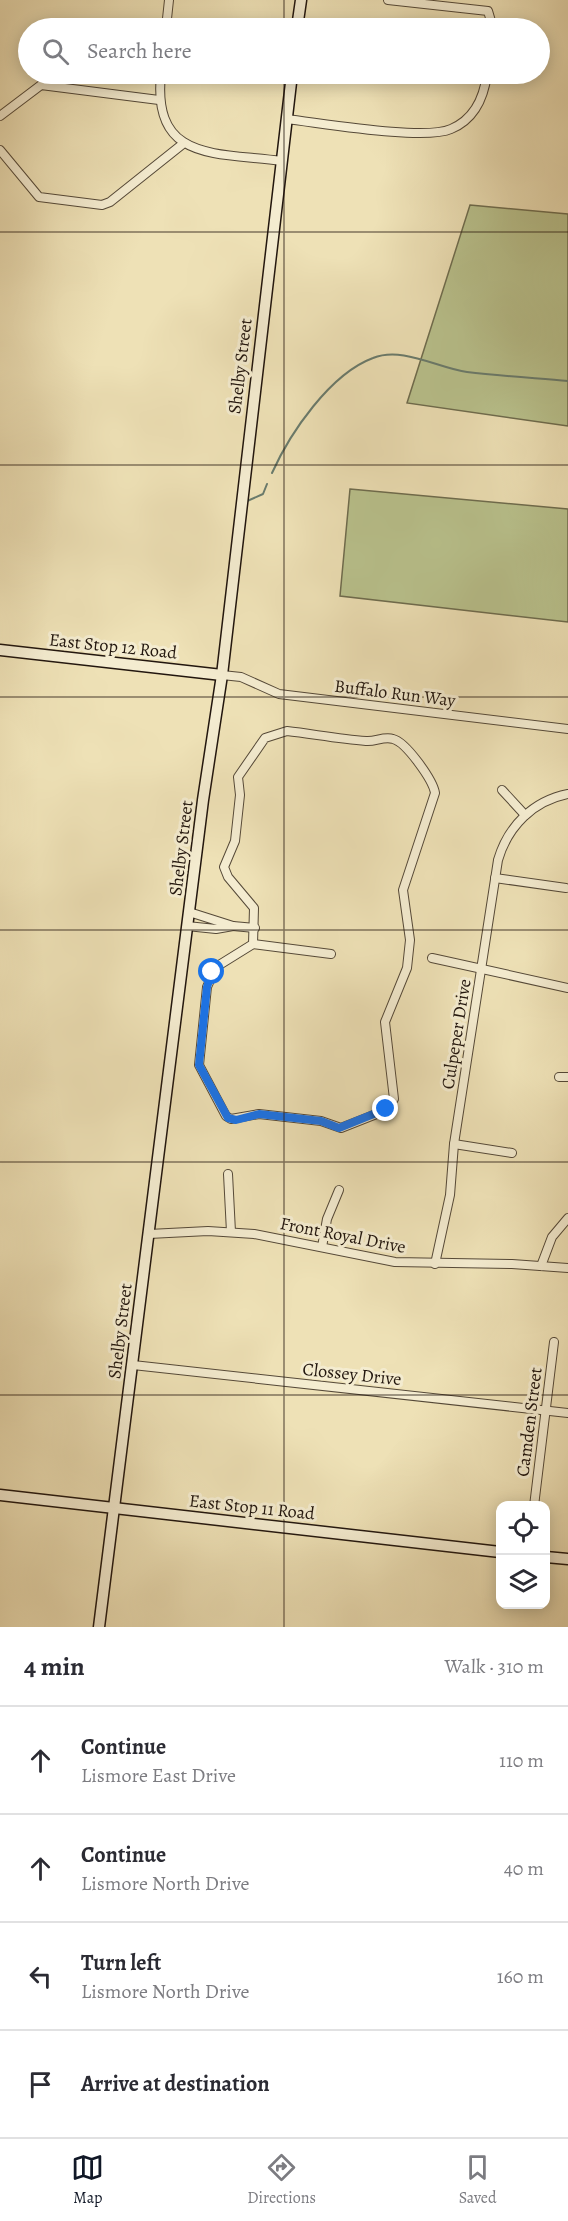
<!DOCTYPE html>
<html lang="en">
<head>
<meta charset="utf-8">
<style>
	body { margin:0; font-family:Alegreya,serif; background:#f7f7f7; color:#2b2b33 }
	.controls { position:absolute; right:18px; bottom:18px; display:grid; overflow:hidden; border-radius:12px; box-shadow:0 3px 15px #0003 }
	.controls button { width:54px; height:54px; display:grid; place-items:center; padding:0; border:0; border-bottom:2px solid #e1e1e2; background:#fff; color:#2b2b33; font:30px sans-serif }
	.stop { position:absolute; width:18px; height:18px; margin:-14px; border:4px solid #1a73e8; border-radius:50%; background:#fff }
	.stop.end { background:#1a73e8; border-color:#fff; box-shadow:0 2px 6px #0008 }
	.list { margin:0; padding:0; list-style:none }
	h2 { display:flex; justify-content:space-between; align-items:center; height:78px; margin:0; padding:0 24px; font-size:26px }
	h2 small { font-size:20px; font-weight:400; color:#7c7c81 }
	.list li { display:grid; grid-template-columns:39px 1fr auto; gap:18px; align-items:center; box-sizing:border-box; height:108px; padding:0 24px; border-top:2px solid #e1e1e2 }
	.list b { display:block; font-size:22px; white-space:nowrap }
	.list p { margin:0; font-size:20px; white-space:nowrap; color:#7c7c81 }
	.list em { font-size:20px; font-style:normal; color:#7c7c81 }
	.icon { flex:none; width:33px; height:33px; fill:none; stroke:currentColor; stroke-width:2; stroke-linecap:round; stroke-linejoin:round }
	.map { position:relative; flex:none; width:568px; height:1627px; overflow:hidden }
	.search { position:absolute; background:#fff; box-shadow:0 3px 15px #0003; left:18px; right:18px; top:18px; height:66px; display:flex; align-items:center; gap:15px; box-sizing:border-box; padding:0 21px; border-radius:33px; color:#7c7c81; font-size:22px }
	.sheet { height:510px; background:#fff }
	nav { display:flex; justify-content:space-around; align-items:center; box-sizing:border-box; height:84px; border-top:2px solid #e1e1e2; background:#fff; font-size:16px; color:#7c7c81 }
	nav a { display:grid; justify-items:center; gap:3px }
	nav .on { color:#111827 }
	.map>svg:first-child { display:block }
	.green { fill:#b9c28d; stroke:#6e6c4e; stroke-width:1.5 }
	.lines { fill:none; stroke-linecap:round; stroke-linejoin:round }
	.stream { stroke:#697b6d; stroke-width:2 }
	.street-casing { stroke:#554938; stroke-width:10 }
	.secondary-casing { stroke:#22160e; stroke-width:13 }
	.street { stroke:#f4ecd0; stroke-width:8 }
	.secondary { stroke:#f4ecd0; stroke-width:10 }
	.route { stroke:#1a73e8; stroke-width:8 }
	.grid { fill:none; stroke:#22160e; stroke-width:1.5; stroke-opacity:0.55 }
	.labels { text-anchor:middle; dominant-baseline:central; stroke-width:6; stroke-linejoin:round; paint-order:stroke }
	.street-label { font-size:18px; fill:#22160e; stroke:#f4ecd0 }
</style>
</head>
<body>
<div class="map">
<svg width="568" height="1627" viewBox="0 0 568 1627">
	<rect width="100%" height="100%" fill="#eee1b6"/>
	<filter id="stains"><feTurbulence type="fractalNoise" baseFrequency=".00333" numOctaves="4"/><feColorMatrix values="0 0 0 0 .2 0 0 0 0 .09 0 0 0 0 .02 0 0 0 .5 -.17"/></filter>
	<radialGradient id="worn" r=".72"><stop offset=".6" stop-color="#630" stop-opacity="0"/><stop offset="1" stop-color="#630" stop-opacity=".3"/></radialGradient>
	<!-- green -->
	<g class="green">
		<path d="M 470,205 L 568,214 L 568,426 L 407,403 Z"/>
		<path d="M 350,489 L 568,509 L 568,622 L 340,596 Z"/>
	</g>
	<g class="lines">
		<!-- stream -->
		<g class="stream">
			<path d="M 272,473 C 290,433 330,374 373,358 C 402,346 438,368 467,372 C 500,376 534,378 568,381"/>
			<path d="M 245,502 L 263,494 L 267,484"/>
		</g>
		<defs>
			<g id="street">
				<path d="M 388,0 L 488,11 L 493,28"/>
				<path d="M 166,28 L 169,0"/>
				<path d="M 161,74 C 152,162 216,152 281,161"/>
				<path d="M 0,116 L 41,85 L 159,100"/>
				<path d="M 286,119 C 322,123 424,141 451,129 C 475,119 484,97 487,74"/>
				<path d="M 0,150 L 39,197 L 102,205 L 110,202 L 184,143"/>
				<path d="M 222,675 L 241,677 L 279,694 L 568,729"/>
				<path d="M 287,731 C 313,734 339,739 366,741 C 375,742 384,736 393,739 C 406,742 433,780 435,793 L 403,890 L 410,940 L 407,968 L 385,1022 L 394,1099 L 384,1111 L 341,1128 L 321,1121 L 259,1114 L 231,1119 L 226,1116 L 199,1065 L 207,987 L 216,967 L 253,944 L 254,908 L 228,877 L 224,867 L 235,841 L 240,795 L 238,777 L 265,738 Z"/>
				<path d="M 502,790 L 525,815"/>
				<path d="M 495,878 L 566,888"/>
				<path d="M 187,926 L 216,929 L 233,926 L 189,912"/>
				<path d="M 233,926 L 255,928"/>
				<path d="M 253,944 L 331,954"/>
				<path d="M 432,958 L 568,988"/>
				<path d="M 559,1077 L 568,1077"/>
				<path d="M 454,1144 L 512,1153"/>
				<path d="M 228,1174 L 231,1232"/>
				<path d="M 149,1234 L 208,1231 L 254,1234 L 395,1262 L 512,1264 L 568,1268"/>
				<path d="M 322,1247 L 327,1219 L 339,1190"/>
				<path d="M 435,1264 L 450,1195 L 454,1144 L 498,860 C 508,826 533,801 568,794"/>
				<path d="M 541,1266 L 552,1237 L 568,1218"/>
				<path d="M 133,1365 L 568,1413"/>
				<path d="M 534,1506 L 554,1342"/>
			</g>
			<g id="secondary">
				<path d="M 297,28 L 301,0"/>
				<path d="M 0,650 L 222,675"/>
				<path d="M 0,1495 L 500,1552"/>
				<path d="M 546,1557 L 568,1559"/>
				<path d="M 99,1627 L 203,800 L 222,675 L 292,74"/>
			</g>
		</defs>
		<!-- street casing -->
		<use href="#street" class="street-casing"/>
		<!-- secondary casing -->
		<use href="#secondary" class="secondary-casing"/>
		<!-- street -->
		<use href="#street" class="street"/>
		<!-- secondary -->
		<use href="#secondary" class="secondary"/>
	</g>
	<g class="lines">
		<!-- route -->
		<path class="route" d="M 212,972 L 207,987 L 199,1065 L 228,1118 L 236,1120 L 259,1114 L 321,1121 L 339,1128 L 386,1109"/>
	</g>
	<!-- grid -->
	<path class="grid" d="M 284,0 L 284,28M 284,74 L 284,1627M 0,232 L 568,232M 0,465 L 568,465M 0,697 L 568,697M 0,930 L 568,930M 0,1162 L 568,1162M 0,1395 L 568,1395"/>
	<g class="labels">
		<!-- street labels -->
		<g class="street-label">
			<text transform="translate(240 366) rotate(-83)">Shelby Street</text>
			<text transform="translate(113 646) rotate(6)">East Stop 12 Road</text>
			<text transform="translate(395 693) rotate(7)">Buffalo Run Way</text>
			<text transform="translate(181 848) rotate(-83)">Shelby Street</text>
			<text transform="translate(456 1034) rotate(-81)">Culpeper Drive</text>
			<text transform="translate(343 1235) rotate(11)">Front Royal Drive</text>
			<text transform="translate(120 1331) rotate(-83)">Shelby Street</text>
			<text transform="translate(352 1374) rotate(6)">Clossey Drive</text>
			<text transform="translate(529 1422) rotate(-83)">Camden Street</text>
			<text transform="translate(252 1507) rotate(6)">East Stop 11 Road</text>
		</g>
	</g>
	<rect width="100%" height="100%" filter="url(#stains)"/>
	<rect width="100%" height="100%" fill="url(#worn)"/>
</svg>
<div class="controls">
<button><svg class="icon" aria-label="locate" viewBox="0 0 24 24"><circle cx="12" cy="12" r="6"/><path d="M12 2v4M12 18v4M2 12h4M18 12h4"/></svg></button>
<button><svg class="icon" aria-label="layers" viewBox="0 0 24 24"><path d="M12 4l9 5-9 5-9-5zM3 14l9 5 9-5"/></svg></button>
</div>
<div class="stop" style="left:212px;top:972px"></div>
<div class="stop end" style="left:386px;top:1109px"></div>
<div class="search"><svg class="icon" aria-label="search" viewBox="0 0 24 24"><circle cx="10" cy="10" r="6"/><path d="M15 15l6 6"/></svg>Search here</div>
</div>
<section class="sheet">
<h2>4 min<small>Walk · 310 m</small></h2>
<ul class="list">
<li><svg class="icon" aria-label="ahead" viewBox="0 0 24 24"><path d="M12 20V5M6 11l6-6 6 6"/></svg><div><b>Continue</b><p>Lismore East Drive</p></div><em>110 m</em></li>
<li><svg class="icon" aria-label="ahead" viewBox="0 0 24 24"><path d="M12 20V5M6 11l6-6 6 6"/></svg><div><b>Continue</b><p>Lismore North Drive</p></div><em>40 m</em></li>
<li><svg class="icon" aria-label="left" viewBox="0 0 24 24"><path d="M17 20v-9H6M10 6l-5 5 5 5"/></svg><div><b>Turn left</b><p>Lismore North Drive</p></div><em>160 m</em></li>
<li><svg class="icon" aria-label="arrive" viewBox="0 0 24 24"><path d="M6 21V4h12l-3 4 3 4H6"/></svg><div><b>Arrive at destination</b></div></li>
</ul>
</section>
<nav>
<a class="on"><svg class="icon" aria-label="map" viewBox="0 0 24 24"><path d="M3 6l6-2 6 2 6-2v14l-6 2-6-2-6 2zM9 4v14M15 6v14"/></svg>Map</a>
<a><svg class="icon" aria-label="directions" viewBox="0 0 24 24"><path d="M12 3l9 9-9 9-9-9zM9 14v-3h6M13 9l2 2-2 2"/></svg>Directions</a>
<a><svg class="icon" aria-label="saved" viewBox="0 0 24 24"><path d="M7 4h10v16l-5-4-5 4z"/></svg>Saved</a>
</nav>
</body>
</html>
